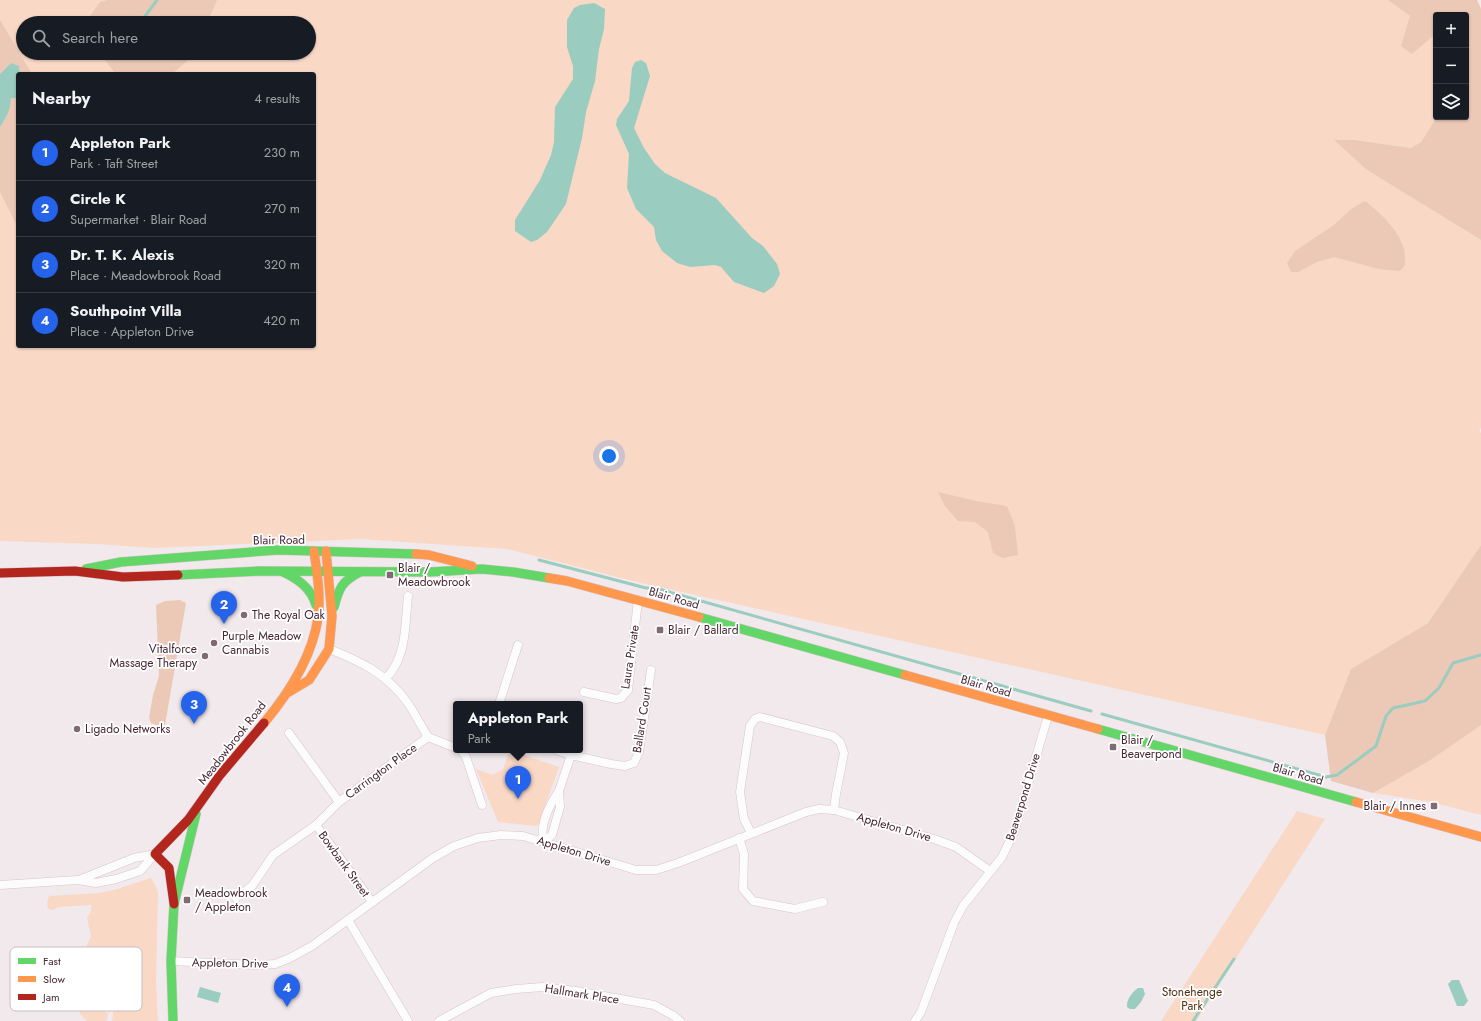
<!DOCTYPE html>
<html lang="en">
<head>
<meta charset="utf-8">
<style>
	body { margin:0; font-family:Jost,sans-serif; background:#20242c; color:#f1f3f6 }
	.controls { position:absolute; right:12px; top:12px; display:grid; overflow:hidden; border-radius:4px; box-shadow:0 1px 3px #0004 }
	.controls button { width:36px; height:36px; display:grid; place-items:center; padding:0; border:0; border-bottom:1px solid #363941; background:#171b24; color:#f1f3f6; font:20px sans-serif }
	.you { position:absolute; left:609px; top:456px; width:14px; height:14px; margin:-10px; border:3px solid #fff; border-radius:50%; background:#1a73e8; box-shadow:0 0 0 6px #1a73e833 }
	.badge { display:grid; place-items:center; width:26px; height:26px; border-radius:50%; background:#2563eb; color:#fff; font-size:13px; font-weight:700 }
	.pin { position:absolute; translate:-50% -33px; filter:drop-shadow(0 1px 2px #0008) }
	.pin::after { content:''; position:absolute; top:21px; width:14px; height:12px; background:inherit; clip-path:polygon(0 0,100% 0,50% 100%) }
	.popup { position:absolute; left:453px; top:701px; width:130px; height:52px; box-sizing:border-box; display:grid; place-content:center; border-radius:4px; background:#171b24; filter:drop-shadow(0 1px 3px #0005); font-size:13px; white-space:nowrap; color:#9ea1a6 }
	.popup b { font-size:15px; color:#f1f3f6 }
	.popup::after { content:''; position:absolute; left:50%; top:100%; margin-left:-8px; border:8px solid transparent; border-top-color:#171b24 }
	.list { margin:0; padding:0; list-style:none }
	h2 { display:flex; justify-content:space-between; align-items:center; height:52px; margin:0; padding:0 16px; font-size:17px }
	h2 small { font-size:13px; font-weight:400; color:#9ea1a6 }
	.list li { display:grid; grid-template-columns:26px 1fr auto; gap:12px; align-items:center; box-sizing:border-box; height:56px; padding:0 16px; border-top:1px solid #363941 }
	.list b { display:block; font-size:15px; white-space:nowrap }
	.list p { margin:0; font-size:13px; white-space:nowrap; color:#9ea1a6 }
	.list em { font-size:13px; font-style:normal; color:#9ea1a6 }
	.icon { flex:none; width:22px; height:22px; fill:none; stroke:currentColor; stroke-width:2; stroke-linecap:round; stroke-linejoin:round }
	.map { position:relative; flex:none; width:1481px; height:1021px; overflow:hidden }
	.search { position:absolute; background:#171b24; box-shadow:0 1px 3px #0004; left:16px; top:16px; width:300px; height:44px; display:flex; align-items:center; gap:10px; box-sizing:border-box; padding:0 14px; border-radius:22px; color:#9ea1a6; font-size:15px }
	.panel { position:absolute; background:#171b24; box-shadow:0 1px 3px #0004; left:16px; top:72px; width:300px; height:276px; border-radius:4px }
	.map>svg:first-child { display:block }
	.green { fill:#f9d8c6; fill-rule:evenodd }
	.forest { fill:#ebc9b6 }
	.water { fill:#9accbf }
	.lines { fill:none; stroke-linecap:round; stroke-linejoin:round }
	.stream { stroke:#9accbf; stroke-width:3 }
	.street-casing { stroke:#d7c4cc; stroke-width:9 }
	.fast-casing { stroke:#d7c4cc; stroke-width:10 }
	.slow-casing { stroke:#d7c4cc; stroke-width:10 }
	.jam-casing { stroke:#d7c4cc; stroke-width:10 }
	.street { stroke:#fdfcfc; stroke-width:8 }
	.fast { stroke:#63d668; stroke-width:9 }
	.slow { stroke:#ff974d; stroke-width:9 }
	.jam { stroke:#b3261e; stroke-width:9 }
	.poi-dot { fill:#826a74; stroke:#fff; stroke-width:1.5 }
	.labels { text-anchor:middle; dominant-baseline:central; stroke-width:3.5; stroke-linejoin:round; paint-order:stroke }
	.street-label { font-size:12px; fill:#462633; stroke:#fff }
	.poi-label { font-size:12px; fill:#462633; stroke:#fff; text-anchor:start }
	.park-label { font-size:12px; fill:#522e12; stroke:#fff }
	.key { fill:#fff; stroke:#c8bec2; stroke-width:1 }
	.key-label { font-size:11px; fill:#462633 }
</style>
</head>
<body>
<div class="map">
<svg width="1481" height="1021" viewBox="0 0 1481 1021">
	<rect width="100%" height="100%" fill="#f2e9ec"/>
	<!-- green -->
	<g class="green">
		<path d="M 0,0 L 1388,0 L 1410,16 L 1412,54 L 1432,37 L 1436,38 L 1437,117 L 1421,142 L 1411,148 L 1355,140 L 1334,140 L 1367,170 L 1481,240 L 1481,428 L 1479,430 L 1481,433 L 1481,545 L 1428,623 L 1351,669 L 1325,735 L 637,582 L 507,549 L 360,539 L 154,548 L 96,544 L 0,541 ZM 23,23 L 309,23 L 309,53 L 23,53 ZM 18,74 L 314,74 L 314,346 L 18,346 Z"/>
		<path d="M 1481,724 L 1481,815 L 1431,802 L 1373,793 L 1429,761 Z"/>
		<path d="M 510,750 L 559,767 L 538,826 L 498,822 L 476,769 L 493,775 L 503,769 Z"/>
		<path d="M 1297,811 L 1325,819 L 1196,1021 L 1161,1021 Z"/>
		<path d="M 151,878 L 158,891 L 156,981 L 158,1021 L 112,1021 L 115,1000 L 105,992 L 106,986 L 112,974 L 86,947 L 91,936 L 87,918 L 91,911 L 91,905 L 58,907 L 53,910 L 48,909 L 47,903 L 49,896 L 98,893 L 114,890 Z"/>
		<path d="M 100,993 L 103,993 L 111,999 L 109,1013 L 95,1000 Z"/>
		<path d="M 95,1002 L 108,1014 L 106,1021 L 87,1021 L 80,1014 L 80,1006 L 89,1007 Z"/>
	</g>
	<!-- forest -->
	<g class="forest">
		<path d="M 108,0 L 217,0 L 207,23 L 90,23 L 88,19 L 100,2 Z"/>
		<path d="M 1388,0 L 1477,0 L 1481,9 L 1481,240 L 1367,170 L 1334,140 L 1355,140 L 1411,148 L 1421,142 L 1437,117 L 1466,117 L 1466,69 L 1468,66 L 1466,64 L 1466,15 L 1436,15 L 1436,38 L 1432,37 L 1412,54 L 1401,46 L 1410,16 Z"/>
		<path d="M 0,20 L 32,74 L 20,74 L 19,66 L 11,63 L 0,74 Z"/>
		<path d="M 100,53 L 192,53 L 188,60 L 172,74 L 118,74 L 114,72 Z"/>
		<path d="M 10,98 L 18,98 L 18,228 L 0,192 L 0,127 L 6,118 Z"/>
		<path d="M 1365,201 C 1379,212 1397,228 1403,246 C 1405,251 1405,259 1405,265 L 1400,271 L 1379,269 L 1334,257 L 1317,262 L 1298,272 L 1291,272 L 1287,263 L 1295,251 L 1334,225 L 1351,209 Z"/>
		<path d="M 938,492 L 976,501 L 1007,506 L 1015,526 L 1018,555 L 1003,558 L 993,553 L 988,532 L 975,522 L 958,521 L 945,506 Z"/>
		<path d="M 1481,545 L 1481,725 L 1429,761 L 1373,793 L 1331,781 L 1325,735 L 1351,669 L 1428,623 Z"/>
		<path d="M 180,600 L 186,603 L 165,725 L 156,725 L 151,723 L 149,718 L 153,695 L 159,676 L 156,605 L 165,601 Z"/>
	</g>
	<!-- water -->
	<g class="water">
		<path d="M 594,3 L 605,9 L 604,29 L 599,49 L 595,81 L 586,112 L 582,138 L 566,204 L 547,232 L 537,240 L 531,242 L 515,231 L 515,220 L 540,180 L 551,155 L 554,142 L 555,107 L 573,79 L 573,66 L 567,47 L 567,20 L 574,8 L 580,5 Z"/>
		<path d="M 641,60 L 646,63 L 650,76 L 634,128 L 644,148 L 655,164 L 665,173 L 716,198 L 752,238 L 763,246 L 777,264 L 780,274 L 774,286 L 764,293 L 734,282 L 721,267 L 715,265 L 690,267 L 677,263 L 662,251 L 656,240 L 654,227 L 636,209 L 627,188 L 629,154 L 616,125 L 617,119 L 629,101 L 632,68 L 635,62 Z"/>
		<path d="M 11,63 L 19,66 L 20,74 L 18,74 L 18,98 L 11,98 C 10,111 7,116 0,127 L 0,74 Z"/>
		<path d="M 1452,980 L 1459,980 L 1468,1001 L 1464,1006 L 1457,1006 L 1448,984 Z"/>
		<path d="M 200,987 L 221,993 L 218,1003 L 197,997 Z"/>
		<path d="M 1138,988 L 1143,988 L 1145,994 L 1141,1002 L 1135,1009 L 1130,1009 L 1127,1007 C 1126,1000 1132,992 1138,988 Z"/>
	</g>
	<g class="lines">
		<!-- stream -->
		<g class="stream">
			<path d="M 140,23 L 157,0"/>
			<path d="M 114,57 L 119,53"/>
			<path d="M 539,560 L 646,588 L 655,588 L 1091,711"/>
			<path d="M 1102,714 L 1326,777 L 1337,775 L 1376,746 L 1386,716 L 1393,708 L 1425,701 L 1439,688 L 1453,663 L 1481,655"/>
			<path d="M 1193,1021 L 1234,959"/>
		</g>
		<defs>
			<g id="street">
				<path d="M 329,649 C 360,661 387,674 407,702 C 415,713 421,726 428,737"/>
				<path d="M 386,678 C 407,658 405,623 408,596"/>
				<path d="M 584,692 L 616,699 L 621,698 L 628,690 L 638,600"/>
				<path d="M 499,704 L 518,645"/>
				<path d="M 289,733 L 339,802"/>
				<path d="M 428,737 L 456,748"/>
				<path d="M 461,750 L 466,757 L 482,805"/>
				<path d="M 556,750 L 571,755 L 611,764 L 625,766 L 634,763 L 639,752 L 651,670"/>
				<path d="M 559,791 L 560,807 L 552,835 L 543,842 C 540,823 549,806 559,791 Z"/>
				<path d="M 559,791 L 571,755"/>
				<path d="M 316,825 L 372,902"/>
				<path d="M 751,833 L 744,819 L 740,792 L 750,726 L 755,719 L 760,717 L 833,736 L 840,742 L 844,753 L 836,794 L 834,810"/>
				<path d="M 739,838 L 744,854 L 743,889 L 753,901 L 795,909 L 823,902"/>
				<path d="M 79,880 L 134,858 L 155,854"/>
				<path d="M 0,885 L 78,880 L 96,883 L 116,879 L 140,871 L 155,854"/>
				<path d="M 236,898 L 252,886 L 273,855 L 316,825 L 339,802 L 428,737"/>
				<path d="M 348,920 L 408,1021"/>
				<path d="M 171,961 L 257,965 L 275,964 L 290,958 L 312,946 L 433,858 L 454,846 L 478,838 L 501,835 L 523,836 L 636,870 L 656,870 L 678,863 L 806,812 L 819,809 L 834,810 L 934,839 L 956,847 L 990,871"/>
				<path d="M 439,1021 L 491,993 L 516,989 L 542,987 L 576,991 L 654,1005 L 674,1016 L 680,1021"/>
				<path d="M 915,1021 L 921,1012 L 954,923 L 963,906 L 1002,857 L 1014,832 L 1048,716"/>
			</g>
			<g id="fast">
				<path d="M 86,569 L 121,562 L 278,550 L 416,554"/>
				<path d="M 283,572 C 298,579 311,588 316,605"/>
				<path d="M 178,575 L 259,571 L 430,572 L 482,569 L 513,572 L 549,578"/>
				<path d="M 334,607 C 339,588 342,581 360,572"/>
				<path d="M 699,617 L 905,675"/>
				<path d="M 1098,729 L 1356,802"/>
				<path d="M 173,1021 L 171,961 L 174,904 L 196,814"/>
			</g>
			<g id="slow">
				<path d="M 416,554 L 429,555 L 472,566"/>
				<path d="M 549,578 L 567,581 L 699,617"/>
				<path d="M 905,675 L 1098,729"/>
				<path d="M 289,692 L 309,680 L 329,649 L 332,616 L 326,551"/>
				<path d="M 264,723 C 289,693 312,658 318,618 C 321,596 317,573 314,551"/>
				<path d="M 1356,802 L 1481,837"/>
			</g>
			<g id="jam">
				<path d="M 0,573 L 75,571 L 123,577 L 178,575"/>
				<path d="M 174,904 L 169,868 L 155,854 L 188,820 L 220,775 L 264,723"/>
			</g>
		</defs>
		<!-- street casing -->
		<use href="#street" class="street-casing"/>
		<!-- fast casing -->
		<use href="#fast" class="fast-casing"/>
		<!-- slow casing -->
		<use href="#slow" class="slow-casing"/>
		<!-- jam casing -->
		<use href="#jam" class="jam-casing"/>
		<!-- street -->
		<use href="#street" class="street"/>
		<!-- fast -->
		<use href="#fast" class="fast"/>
		<!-- slow -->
		<use href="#slow" class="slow"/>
		<!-- jam -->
		<use href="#jam" class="jam"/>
	</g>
	<!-- markers -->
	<g class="poi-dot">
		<rect x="386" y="571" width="8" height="8" rx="2"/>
		<circle cx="244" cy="615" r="4"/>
		<rect x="656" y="626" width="8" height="8" rx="2"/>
		<circle cx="214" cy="643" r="4"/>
		<circle cx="205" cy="656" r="4"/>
		<circle cx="77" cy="729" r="4"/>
		<rect x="1109" y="743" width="8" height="8" rx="2"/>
		<rect x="1430" y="802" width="8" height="8" rx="2"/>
		<rect x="183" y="896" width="8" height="8" rx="2"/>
	</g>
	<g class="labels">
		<!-- street labels -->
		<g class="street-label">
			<text transform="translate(279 540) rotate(-1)">Blair Road</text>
			<text transform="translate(674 598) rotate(16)">Blair Road</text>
			<text transform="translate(630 657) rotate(-81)">Laura Private</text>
			<text transform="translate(986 686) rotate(16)">Blair Road</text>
			<text transform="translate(642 720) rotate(-81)">Ballard Court</text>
			<text transform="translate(232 743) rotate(-52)">Meadowbrook Road</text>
			<text transform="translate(381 771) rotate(-36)">Carrington Place</text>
			<text transform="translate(1298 774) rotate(16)">Blair Road</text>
			<text transform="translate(1023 797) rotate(-73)">Beaverpond Drive</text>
			<text transform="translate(894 827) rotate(16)">Appleton Drive</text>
			<text transform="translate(574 851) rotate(17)">Appleton Drive</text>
			<text transform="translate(344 864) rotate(54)">Bowbank Street</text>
			<text transform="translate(230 963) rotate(1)">Appleton Drive</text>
			<text transform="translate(582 994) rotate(9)">Hallmark Place</text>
		</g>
		<!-- poi labels -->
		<g class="poi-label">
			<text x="398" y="568">Blair /<tspan x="398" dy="14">Meadowbrook</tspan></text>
			<text x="252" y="615">The Royal Oak</text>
			<text x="668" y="630">Blair / Ballard</text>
			<text x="222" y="636">Purple Meadow<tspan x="222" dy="14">Cannabis</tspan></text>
			<text x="197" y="649" text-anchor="end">Vitalforce<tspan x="197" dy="14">Massage Therapy</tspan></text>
			<text x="85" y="729">Ligado Networks</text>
			<text x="1121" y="740">Blair /<tspan x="1121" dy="14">Beaverpond</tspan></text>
			<text x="1426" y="806" text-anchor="end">Blair / Innes</text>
			<text x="195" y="893">Meadowbrook<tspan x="195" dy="14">/ Appleton</tspan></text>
		</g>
		<!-- park labels -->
		<g class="park-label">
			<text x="1192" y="992">Stonehenge<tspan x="1192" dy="14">Park</tspan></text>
		</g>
	</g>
	<!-- legend -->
	<rect x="10" y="947" width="132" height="64" rx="6" class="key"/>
	<rect x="18" y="958" width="18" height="6" fill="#63d668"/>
	<rect x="18" y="976" width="18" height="6" fill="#ff974d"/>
	<rect x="18" y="994" width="18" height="6" fill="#b3261e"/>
	<g class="key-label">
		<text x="43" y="965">Fast</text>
		<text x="43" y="983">Slow</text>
		<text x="43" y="1001">Jam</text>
	</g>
</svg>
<div class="controls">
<button>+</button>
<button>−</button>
<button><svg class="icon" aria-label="layers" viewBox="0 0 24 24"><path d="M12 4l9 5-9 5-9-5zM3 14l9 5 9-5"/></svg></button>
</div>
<div class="you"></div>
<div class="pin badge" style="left:518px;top:799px">1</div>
<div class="popup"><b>Appleton Park</b>Park</div>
<div class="pin badge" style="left:224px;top:624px">2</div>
<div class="pin badge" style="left:194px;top:724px">3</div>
<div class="pin badge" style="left:287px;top:1007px">4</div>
<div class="search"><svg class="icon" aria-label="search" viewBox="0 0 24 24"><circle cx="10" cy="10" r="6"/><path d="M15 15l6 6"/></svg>Search here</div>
<section class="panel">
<h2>Nearby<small>4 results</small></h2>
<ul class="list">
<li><span class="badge">1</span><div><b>Appleton Park</b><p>Park · Taft Street</p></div><em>230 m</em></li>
<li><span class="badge">2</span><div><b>Circle K</b><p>Supermarket · Blair Road</p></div><em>270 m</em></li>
<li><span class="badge">3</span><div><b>Dr. T. K. Alexis</b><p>Place · Meadowbrook Road</p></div><em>320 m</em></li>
<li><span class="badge">4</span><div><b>Southpoint Villa</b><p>Place · Appleton Drive</p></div><em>420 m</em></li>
</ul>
</section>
</div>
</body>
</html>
